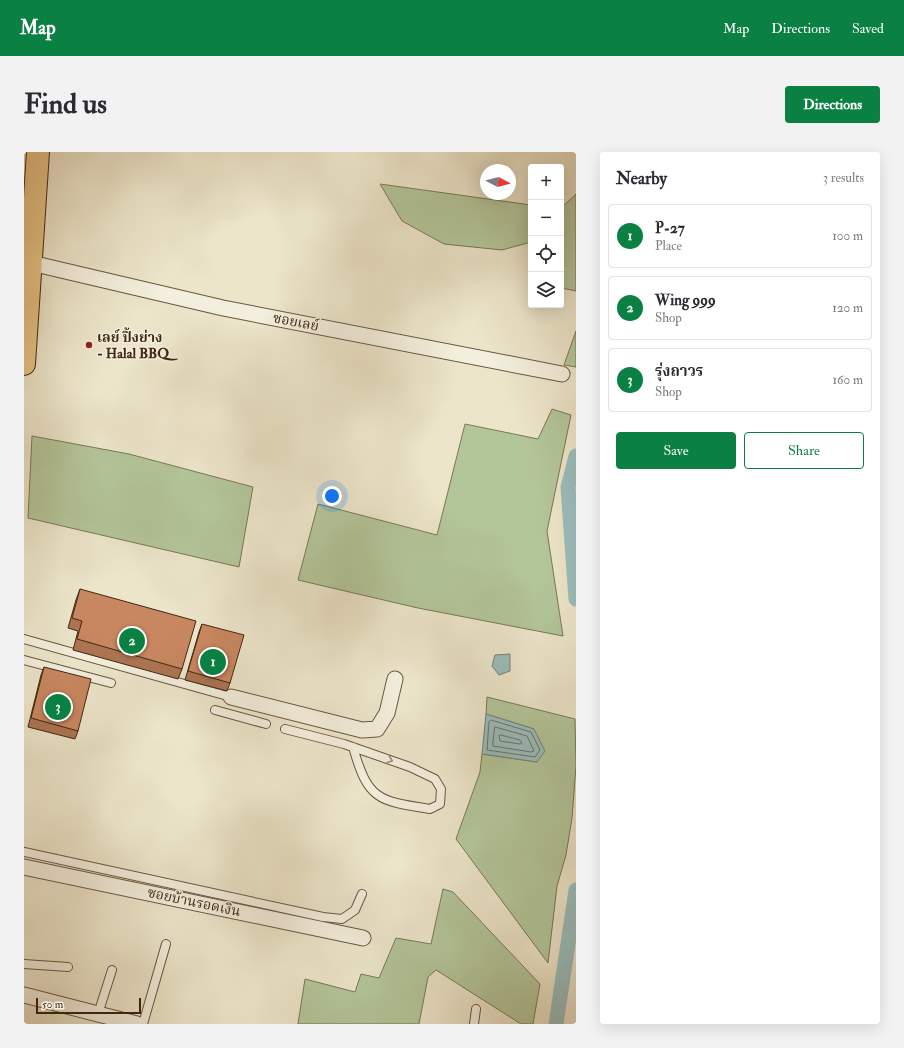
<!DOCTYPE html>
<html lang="en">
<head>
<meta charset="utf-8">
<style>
	body { margin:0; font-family:"IM FELL Double Pica","Noto Serif Thai",serif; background:#f2f2f3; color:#2b2b33 }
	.controls { position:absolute; right:12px; top:12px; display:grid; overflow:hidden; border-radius:4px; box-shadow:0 4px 16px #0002 }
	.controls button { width:36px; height:36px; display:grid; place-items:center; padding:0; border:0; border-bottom:1px solid #e1e1e2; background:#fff; color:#2b2b33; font:20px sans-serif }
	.compass { position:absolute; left:456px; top:12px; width:36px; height:36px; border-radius:50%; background:#fff; box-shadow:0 4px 16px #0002; rotate:97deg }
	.scale { position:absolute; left:12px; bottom:10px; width:105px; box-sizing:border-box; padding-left:4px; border:2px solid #3f2812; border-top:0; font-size:11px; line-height:14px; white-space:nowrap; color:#3f2812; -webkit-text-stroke:3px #f3eedd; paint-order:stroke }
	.you { position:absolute; left:308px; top:344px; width:14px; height:14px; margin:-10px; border:3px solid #fff; border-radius:50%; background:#1a73e8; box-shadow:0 0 0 6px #1a73e833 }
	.badge { display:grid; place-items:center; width:26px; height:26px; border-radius:50%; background:#0b8043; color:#fff; font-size:13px; font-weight:700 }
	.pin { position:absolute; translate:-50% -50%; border:2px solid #fff; box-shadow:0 1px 4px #0006 }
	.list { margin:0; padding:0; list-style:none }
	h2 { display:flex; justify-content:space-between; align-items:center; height:52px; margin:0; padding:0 16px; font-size:17px }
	h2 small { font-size:13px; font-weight:400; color:#7c7c81 }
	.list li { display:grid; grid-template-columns:26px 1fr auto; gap:12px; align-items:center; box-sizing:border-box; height:64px; margin:0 8px 8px; padding:0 8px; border:1px solid #e1e1e2; border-radius:4px }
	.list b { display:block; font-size:15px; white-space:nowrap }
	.list p { margin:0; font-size:13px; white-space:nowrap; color:#7c7c81 }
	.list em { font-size:13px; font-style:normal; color:#7c7c81 }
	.actions { display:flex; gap:8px; padding:12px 16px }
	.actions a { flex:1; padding:9px 0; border:1px solid #0b8043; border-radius:4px; text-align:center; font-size:14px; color:#0b8043 }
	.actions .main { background:#0b8043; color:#fff }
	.icon { flex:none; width:22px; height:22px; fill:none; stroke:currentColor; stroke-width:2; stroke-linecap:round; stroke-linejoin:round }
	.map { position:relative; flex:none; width:552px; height:872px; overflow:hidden; border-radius:4px }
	header { display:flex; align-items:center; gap:24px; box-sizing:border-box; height:56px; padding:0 20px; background:#0b8043; color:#fff }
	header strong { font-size:19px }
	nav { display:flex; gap:22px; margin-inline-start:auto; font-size:14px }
	.intro { display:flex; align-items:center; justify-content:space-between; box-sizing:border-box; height:96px; padding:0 24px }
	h1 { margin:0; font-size:28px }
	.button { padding:10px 18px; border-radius:4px; background:#0b8043; color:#fff; font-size:14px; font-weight:700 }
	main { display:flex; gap:24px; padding:0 24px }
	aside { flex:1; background:#fff; border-radius:4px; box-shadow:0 4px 16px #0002 }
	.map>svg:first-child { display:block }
	.green { fill:#b3c69a; stroke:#797756 }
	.water { fill:#9abdbd; stroke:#768179 }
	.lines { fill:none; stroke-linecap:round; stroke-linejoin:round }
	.shore { stroke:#6c7268; stroke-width:1 }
	.canal { stroke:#9abdbd; stroke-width:15 }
	.service-casing { stroke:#6a5740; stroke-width:10 }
	.minor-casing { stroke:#6a5740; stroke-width:17 }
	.primary-casing { stroke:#3f2812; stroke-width:24 }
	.service { stroke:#f3eedd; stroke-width:8 }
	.minor { stroke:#f3eedd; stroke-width:15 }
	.primary { stroke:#e6c285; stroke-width:22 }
	.wall { fill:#ac7453; stroke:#3f2812 }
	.building { fill:#c88760; stroke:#3f2812 }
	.oneway { stroke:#998b78 }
	.poi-dot { fill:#8f2418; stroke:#f3eedd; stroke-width:1.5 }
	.labels { text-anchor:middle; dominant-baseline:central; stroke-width:3; stroke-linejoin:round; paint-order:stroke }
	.street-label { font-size:14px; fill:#3f2812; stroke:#f3eedd }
	.poi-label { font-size:14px; font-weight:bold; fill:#3f2812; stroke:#f3eedd; text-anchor:start }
</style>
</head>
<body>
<header>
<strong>Map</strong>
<nav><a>Map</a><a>Directions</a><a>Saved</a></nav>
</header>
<div class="intro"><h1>Find us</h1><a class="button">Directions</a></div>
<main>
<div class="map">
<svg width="552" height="872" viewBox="0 0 552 872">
	<rect width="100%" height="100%" fill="#ece5ca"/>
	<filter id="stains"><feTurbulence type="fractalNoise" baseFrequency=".005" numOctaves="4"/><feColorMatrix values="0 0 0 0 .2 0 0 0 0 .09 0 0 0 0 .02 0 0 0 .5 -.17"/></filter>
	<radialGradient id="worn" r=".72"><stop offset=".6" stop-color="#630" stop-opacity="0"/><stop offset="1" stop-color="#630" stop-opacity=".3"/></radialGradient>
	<!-- green -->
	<g class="green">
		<path d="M 356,32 L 507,53 L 507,90 L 478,98 L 420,92 L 378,69 Z"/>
		<path d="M 552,42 L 552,139 L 537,136 L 537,56 Z"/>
		<path d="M 552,179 L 552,215 L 540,213 Z"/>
		<path d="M 528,257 L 547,263 L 523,379 L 539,484 L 394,456 L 274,428 L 294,352 L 413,383 L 441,272 L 514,287 Z"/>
		<path d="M 8,284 L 105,302 L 229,335 L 215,415 L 4,366 Z"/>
		<path d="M 463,545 L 551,567 L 552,614 L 548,666 L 542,703 L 533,734 L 524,811 L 432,687 L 456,620 L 458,602 L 513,610 L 510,577 L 462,562 Z"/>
		<path d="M 419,737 L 429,740 L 516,832 L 509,872 L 497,872 L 412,818 L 404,825 L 395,872 L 274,872 L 281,827 L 331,840 L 337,822 L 355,826 L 372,786 L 407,792 Z"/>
	</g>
	<!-- water -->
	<g class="water">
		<path d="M 486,502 L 486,519 L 475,523 L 468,514 L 471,503 Z"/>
		<path d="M 462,562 L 510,577 L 521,599 L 513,610 L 458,602 Z"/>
	</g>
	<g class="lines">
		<!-- shore -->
		<g class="shore">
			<path d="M 467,568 L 507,580 L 516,598 L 511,605 L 463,598 L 465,570 Z"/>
			<path d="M 471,575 L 503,584 L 510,599 L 507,600 L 469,594 Z"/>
			<path d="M 477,583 L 496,588 L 498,591 L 496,592 L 476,589 L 475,584 Z"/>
		</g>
		<!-- canal -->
		<g class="canal">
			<path d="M 552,304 L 544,335 L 552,447"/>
			<path d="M 532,872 L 552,738"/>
		</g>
		<defs>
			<g id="service">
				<path d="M 0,487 L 207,545"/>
				<path d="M 0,508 L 87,531"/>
				<path d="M 191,558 L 242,572"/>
				<path d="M 261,577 L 320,592 L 386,615 L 411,627 L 417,637 L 416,652 L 406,657 C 354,649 344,648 329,595"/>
				<path d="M 0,700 L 299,765 L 318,767 L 331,758 L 338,742"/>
				<path d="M 0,812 L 44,815"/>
				<path d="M 74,862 L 88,818"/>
				<path d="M 119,872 L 142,792"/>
				<path d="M 450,872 L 452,857"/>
			</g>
			<g id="minor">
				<path d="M 7,111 L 199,156 L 538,222"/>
				<path d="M 207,545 L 338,578 L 353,577 L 363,561 L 371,527"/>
				<path d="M 0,715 L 339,786"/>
				<path d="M 0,843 L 113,872"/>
			</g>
			<path id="primary" d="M 0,212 L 14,0"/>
		</defs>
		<!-- service casing -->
		<use href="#service" class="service-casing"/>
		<!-- minor casing -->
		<use href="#minor" class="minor-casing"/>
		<!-- primary casing -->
		<use href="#primary" class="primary-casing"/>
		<!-- service -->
		<use href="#service" class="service"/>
		<!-- minor -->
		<use href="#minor" class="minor"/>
		<!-- primary -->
		<use href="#primary" class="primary"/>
	</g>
	<!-- wall -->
	<g class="wall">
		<path d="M 56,437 L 158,517 L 154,527 L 49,498 L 54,479 L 44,476 L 52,448 Z"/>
		<path d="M 178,472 L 206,531 L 203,539 L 161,528 L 175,480 Z"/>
		<path d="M 20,515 L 54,579 L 51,587 L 4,575 L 17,523 Z"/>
	</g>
	<!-- building -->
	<g class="building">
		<path d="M 56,437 L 172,469 L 158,517 L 53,487 L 58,469 L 48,466 Z"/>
		<path d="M 178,472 L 220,483 L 206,531 L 164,519 Z"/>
		<path d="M 20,515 L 67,527 L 54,579 L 7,566 Z"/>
	</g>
	<!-- one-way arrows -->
	<defs><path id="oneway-chevron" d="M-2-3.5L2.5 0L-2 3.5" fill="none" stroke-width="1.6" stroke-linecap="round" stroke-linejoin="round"/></defs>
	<use class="oneway" href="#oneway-chevron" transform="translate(366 608) rotate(19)"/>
	<!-- markers -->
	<circle class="poi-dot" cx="65" cy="193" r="4"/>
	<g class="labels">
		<!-- street labels -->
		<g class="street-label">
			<text transform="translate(272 170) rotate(11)">ซอยเลย์</text>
			<text transform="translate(170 750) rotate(12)">ซอยบ้านรอดเงิน</text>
		</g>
		<!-- poi labels -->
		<g class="poi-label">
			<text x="73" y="185">เลย์ ปิ้งย่าง<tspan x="73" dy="16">- Halal BBQ</tspan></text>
		</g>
	</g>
	<rect width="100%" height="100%" filter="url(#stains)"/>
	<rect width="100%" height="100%" fill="url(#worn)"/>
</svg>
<div class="controls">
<button>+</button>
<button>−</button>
<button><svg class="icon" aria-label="locate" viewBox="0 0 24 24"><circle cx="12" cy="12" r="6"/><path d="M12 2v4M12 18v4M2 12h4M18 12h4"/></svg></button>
<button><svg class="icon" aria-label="layers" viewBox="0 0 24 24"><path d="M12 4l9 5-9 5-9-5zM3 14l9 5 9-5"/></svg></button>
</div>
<svg class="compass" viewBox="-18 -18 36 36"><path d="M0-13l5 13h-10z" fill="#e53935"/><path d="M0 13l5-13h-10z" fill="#7c7c81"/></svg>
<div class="scale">50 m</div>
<div class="you"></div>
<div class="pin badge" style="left:189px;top:510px">1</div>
<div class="pin badge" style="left:108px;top:489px">2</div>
<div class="pin badge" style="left:34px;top:555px">3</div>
</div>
<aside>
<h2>Nearby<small>3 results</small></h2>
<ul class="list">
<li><span class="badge">1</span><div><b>P-27</b><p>Place</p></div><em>100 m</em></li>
<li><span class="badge">2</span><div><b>Wing 999</b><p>Shop</p></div><em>120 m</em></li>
<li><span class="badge">3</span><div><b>รุ่งถาวร</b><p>Shop</p></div><em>160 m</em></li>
</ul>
<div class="actions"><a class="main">Save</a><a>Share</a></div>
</aside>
</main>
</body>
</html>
